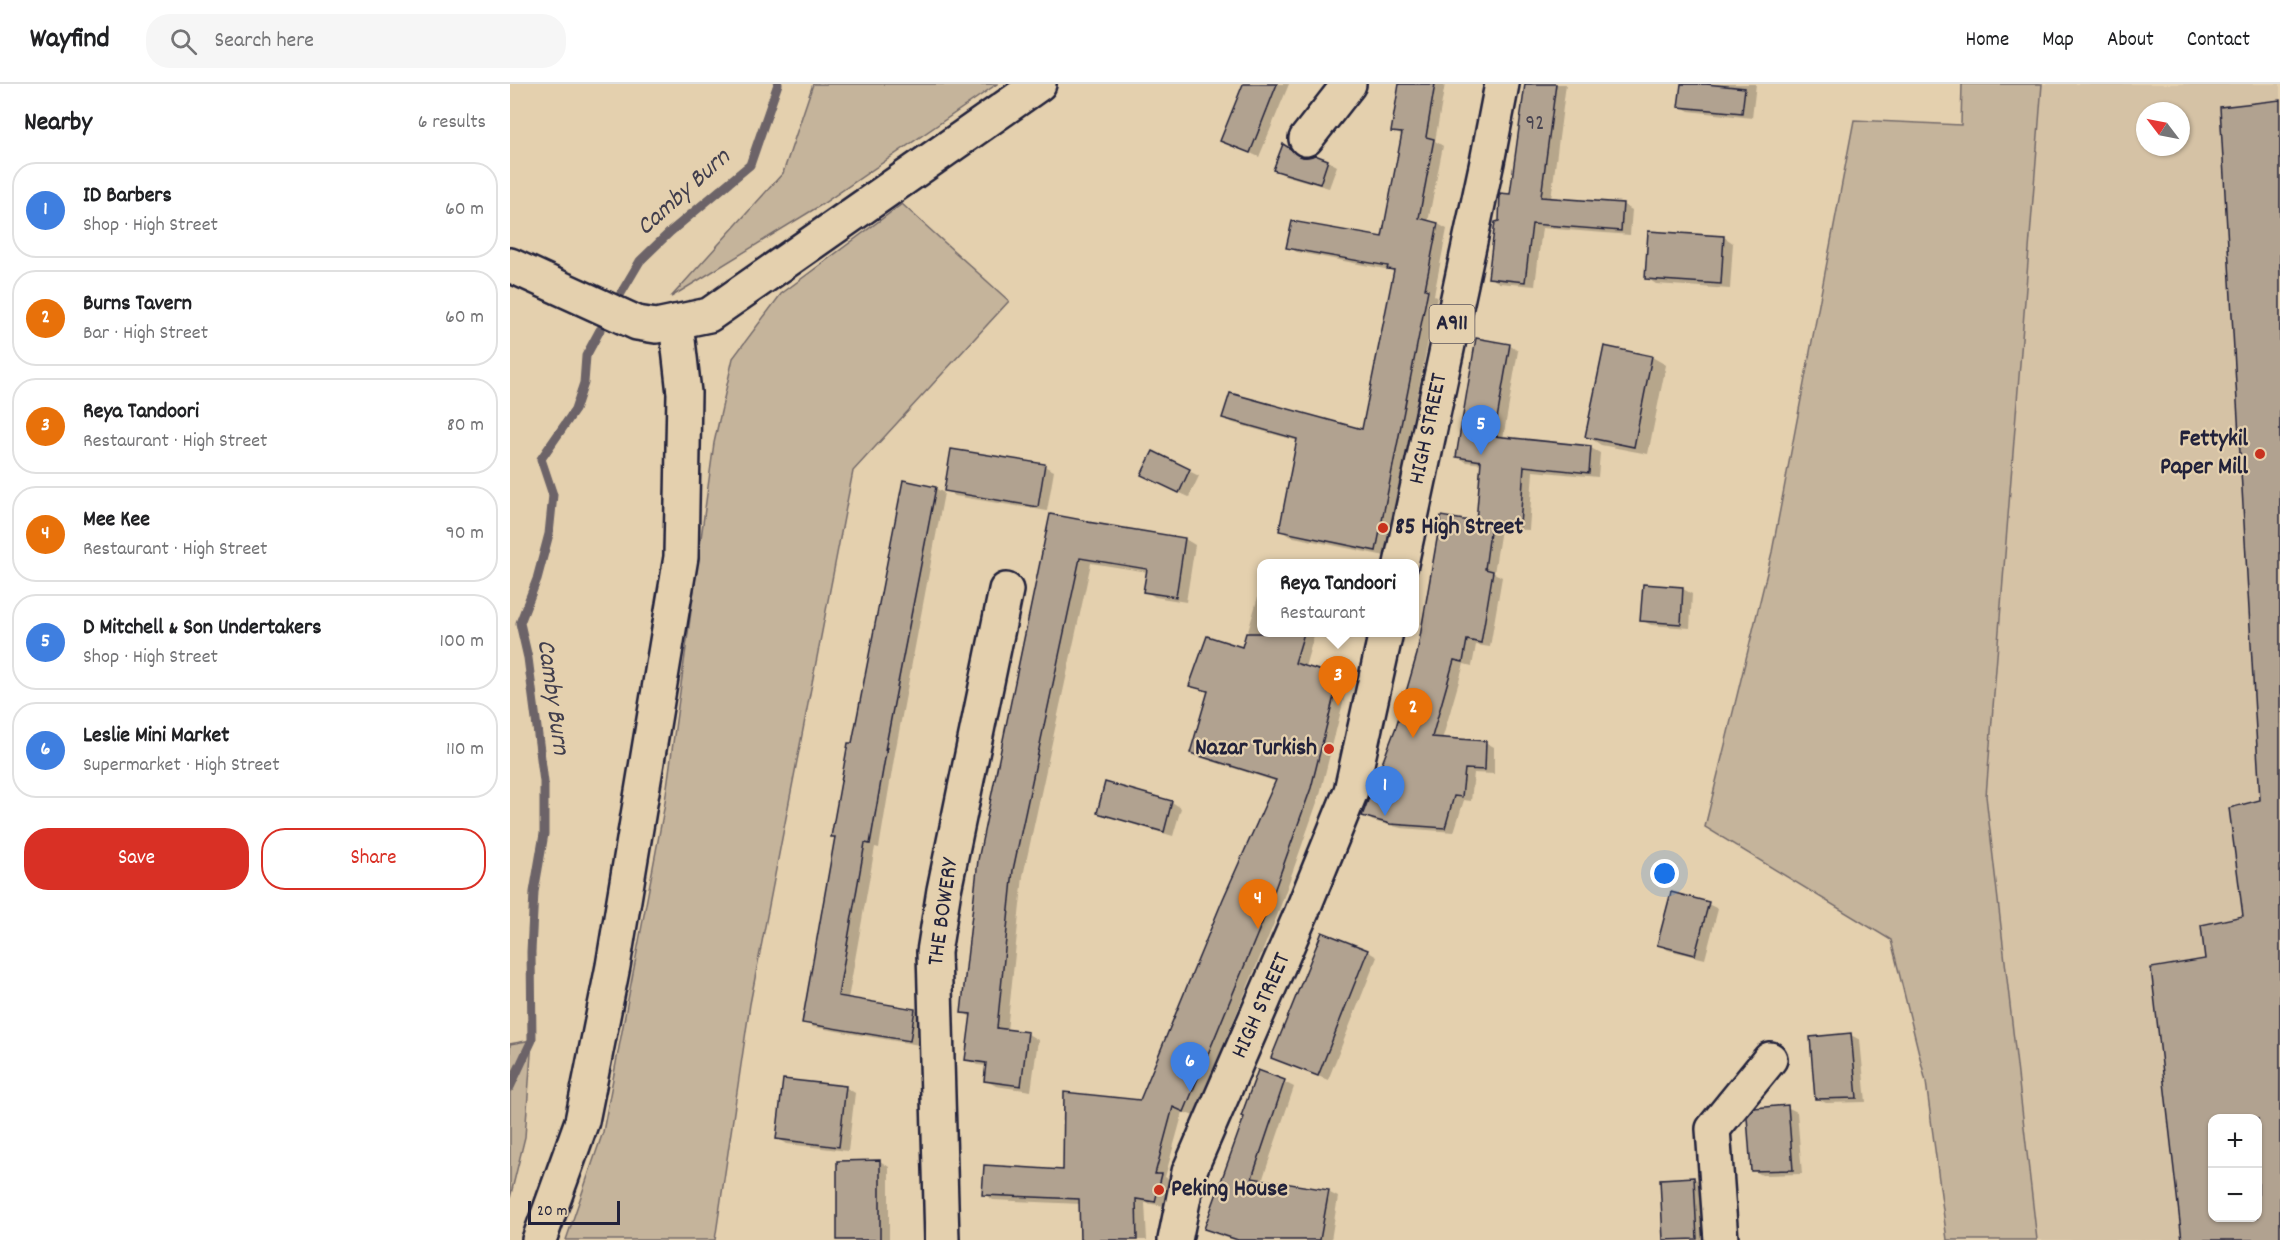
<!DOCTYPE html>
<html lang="en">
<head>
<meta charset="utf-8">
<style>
	body { margin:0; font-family:Dekko,sans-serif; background:#f6f6f6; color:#202124 }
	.controls { position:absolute; right:18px; bottom:18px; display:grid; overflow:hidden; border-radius:12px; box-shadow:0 2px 4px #0004 }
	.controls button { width:54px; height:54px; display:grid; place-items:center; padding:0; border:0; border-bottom:2px solid #e0e0e0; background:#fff; color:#202124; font:30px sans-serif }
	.compass { position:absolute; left:1626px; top:18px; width:54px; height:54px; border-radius:50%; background:#fff; box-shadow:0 2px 4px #0004; rotate:302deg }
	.scale { position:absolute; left:18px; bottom:15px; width:92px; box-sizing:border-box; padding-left:6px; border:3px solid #22223b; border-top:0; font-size:16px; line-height:21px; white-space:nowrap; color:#22223b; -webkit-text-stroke:4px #e4d0ae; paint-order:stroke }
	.you { position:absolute; left:1155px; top:790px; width:21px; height:21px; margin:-15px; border:4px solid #fff; border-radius:50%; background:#1a73e8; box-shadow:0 0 0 9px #1a73e833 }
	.badge { display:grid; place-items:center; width:39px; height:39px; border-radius:50%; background:#d93025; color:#fff; font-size:20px; font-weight:700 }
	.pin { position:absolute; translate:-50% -50px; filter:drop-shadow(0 2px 3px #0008) }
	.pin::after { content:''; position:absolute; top:32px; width:21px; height:18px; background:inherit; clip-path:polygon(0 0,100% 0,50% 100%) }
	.popup { position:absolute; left:747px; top:475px; width:162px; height:78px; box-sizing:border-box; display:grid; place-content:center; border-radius:12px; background:#fff; filter:drop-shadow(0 2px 4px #0005); font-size:20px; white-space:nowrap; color:#757577 }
	.popup b { font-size:22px; color:#202124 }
	.popup::after { content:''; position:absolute; left:50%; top:100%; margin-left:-12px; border:12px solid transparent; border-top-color:#fff }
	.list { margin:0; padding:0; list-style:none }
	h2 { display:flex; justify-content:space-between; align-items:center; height:78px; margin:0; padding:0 24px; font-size:26px }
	h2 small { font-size:20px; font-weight:400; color:#757577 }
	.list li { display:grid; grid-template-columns:39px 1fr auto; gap:18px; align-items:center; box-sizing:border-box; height:96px; margin:0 12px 12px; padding:0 12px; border:2px solid #e0e0e0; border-radius:24px }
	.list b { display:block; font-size:22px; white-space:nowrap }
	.list p { margin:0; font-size:20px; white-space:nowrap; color:#757577 }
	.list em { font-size:20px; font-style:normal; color:#757577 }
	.actions { display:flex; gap:12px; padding:18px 24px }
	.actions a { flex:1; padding:14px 0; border:2px solid #d93025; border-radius:24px; text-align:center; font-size:21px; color:#d93025 }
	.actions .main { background:#d93025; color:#fff }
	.icon { flex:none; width:33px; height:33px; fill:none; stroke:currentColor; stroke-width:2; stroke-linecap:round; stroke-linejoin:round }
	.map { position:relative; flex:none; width:1770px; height:1156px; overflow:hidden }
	header { display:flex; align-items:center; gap:36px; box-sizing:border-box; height:84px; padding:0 30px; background:#fff; border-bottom:2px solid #e0e0e0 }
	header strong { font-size:28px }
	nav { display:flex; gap:33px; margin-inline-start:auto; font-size:21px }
	.search { width:420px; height:54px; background:#f6f6f6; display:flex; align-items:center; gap:15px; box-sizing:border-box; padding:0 21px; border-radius:24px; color:#757577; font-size:22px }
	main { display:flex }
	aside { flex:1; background:#fff }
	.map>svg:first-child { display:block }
	.built { fill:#d5c2a5; fill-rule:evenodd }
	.green { fill:#c5b49b; stroke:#746b6b; stroke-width:1.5 }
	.shadow { fill:#0003; fill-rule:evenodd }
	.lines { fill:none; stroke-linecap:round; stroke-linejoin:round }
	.stream { stroke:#6c6467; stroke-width:9 }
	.building { fill:#b1a290; stroke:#22223b; stroke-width:1.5; fill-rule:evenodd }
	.minor-casing { stroke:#22223b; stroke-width:38 }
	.primary-casing { stroke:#22223b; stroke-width:38 }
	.minor { stroke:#e4d0ae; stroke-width:33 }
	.primary { stroke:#e4d0ae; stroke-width:33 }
	.poi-dot { fill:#c8321e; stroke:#e4d0ae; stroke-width:2 }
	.labels { text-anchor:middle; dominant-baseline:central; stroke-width:4.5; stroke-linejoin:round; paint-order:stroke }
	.number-label { font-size:21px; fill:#464250 }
	.shield { fill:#e4d0ae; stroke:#5c565e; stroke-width:1.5 }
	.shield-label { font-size:22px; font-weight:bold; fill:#22223b }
	.street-label { font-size:24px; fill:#22223b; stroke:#e4d0ae }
	.poi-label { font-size:24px; font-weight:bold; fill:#22223b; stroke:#e4d0ae; text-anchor:end }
	.water-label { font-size:26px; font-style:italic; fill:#413e4d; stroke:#e4d0ae }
</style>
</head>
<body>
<header>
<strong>Wayfind</strong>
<div class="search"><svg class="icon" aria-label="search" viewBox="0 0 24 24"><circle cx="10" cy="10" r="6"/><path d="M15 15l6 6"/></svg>Search here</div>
<nav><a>Home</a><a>Map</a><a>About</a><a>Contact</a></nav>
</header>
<main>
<aside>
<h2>Nearby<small>6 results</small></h2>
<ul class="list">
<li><span class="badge" style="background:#3f7fe0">1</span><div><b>ID Barbers</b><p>Shop · High Street</p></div><em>60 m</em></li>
<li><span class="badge" style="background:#e8710a">2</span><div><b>Burns Tavern</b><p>Bar · High Street</p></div><em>60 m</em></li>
<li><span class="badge" style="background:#e8710a">3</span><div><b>Reya Tandoori</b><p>Restaurant · High Street</p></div><em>80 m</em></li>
<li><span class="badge" style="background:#e8710a">4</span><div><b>Mee Kee</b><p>Restaurant · High Street</p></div><em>90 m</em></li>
<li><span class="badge" style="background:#3f7fe0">5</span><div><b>D Mitchell &amp; Son Undertakers</b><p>Shop · High Street</p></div><em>100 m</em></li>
<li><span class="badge" style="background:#3f7fe0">6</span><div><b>Leslie Mini Market</b><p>Supermarket · High Street</p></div><em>110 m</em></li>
</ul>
<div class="actions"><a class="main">Save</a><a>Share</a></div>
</aside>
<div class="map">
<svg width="1770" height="1156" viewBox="0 0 1770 1156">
	<rect width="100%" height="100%" fill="#e4d0ae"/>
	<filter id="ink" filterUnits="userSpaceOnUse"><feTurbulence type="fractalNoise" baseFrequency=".0167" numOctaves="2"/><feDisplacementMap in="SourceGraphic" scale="12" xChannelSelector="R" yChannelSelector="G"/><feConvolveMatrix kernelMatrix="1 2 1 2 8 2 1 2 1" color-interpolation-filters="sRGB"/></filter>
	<g filter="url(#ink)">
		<!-- built -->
		<path class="built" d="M 1532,0 L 1770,0 L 1770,1156 L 1527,1156 L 1476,712 ZM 1635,27 L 1671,27 L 1671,63 L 1635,63 ZM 1702,1034 L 1748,1034 L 1748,1134 L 1702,1134 Z"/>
		<!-- green -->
		<g class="green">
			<path d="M 303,0 L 487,0 L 311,121 L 161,213 L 273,89 Z"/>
			<path d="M 1452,0 L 1532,0 L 1476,712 L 1527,1156 L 1437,1156 L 1416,998 L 1381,856 L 1195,743 L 1262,468 L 1344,36 L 1451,41 Z"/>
			<path d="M 392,120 L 499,217 L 343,387 L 240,920 L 205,1156 L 56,1156 L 93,1048 L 154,725 L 204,359 L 223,274 L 271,210 Z"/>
			<path d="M 22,956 L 15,1053 L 0,1114 L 0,960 Z"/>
		</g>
		<!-- shadow -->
		<g class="shadow">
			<path d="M 735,0 L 779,0 L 749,73 L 712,56 Z"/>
			<path d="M 891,0 L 935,0 L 925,57 L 933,62 L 918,138 L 928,140 L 937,145 L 924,211 L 927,213 L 875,472 L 779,452 L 770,446 L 788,357 L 723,339 L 714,334 L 854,347 L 885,187 L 787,168 L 778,163 L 873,155 L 893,52 L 883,47 Z"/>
			<path d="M 1016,0 L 1056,0 L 1041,115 L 1112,120 L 1122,126 L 1120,151 L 1032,144 L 1025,202 L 989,199 L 980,193 L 990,139 L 1002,112 Z"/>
			<path d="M 1172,0 L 1246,0 L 1242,34 L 1179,27 L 1170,22 Z"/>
			<path d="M 1770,17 L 1770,1156 L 1674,1156 L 1697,877 L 1735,833 L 1752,718 ZM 1702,1034 L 1748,1034 L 1748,1134 L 1702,1134 Z"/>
			<path d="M 794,75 L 818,77 L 827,82 L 819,104 L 774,91 L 765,85 Z"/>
			<path d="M 1214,153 L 1223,159 L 1220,205 L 1146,200 L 1137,194 Z"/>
			<path d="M 999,261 L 1008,267 L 993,355 L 1081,364 L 1090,369 L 1088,393 L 1023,387 L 1019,446 L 991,445 L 984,489 L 992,493 L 980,563 L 966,561 L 962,582 L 954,580 L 932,656 L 975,658 L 984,663 L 984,690 L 964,689 L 961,717 L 954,716 L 944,748 L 891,744 L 863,737 L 854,731 L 967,440 L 972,380 L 956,378 L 947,372 Z"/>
			<path d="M 1095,264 L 1142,273 L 1156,281 L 1138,370 L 1091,361 L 1077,352 Z"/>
			<path d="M 643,369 L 689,392 L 679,413 L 642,396 Z"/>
			<path d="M 534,382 L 544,387 L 537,427 L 445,412 L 436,406 Z"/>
			<path d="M 425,404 L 434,409 L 385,669 L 369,764 L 365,763 L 338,915 L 405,926 L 414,932 L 409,961 L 303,943 L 294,938 L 326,754 L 323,752 L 344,661 Z"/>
			<path d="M 541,431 L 582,441 L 675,455 L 685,461 L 676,518 L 645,513 L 635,507 L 638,488 L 581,479 L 513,792 L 497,947 L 518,950 L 528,956 L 521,1007 L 486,1002 L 475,996 L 477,982 L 467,981 L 456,975 L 462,934 L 453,928 Z"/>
			<path d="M 1134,502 L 1173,505 L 1182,510 L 1180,544 L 1141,541 L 1131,536 Z"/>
			<path d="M 750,506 L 752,548 L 805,548 L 795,583 L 828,594 L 838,599 L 810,710 L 767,832 L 684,1032 L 673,1028 L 655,1093 L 662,1097 L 655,1122 L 635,1119 L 637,1156 L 572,1156 L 571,1120 L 483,1116 L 474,1110 L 555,1087 L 631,1018 L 767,698 L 692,674 L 682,668 L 699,609 L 681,601 L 733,565 Z"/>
			<path d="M 596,700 L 662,718 L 671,724 L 663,752 L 598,733 L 588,728 Z"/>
			<path d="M 1198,820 L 1208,825 L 1195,875 L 1158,866 L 1149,860 Z"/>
			<path d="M 857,867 L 867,873 L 818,996 L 772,978 Z"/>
			<path d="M 1341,951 L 1350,956 L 1356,1018 L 1316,1019 L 1306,1014 Z"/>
			<path d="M 774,998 L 784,1003 L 752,1097 L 818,1108 L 828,1113 L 821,1156 L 724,1156 L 705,1150 L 696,1145 L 736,1033 Z"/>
			<path d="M 335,1003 L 345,1009 L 338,1067 L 277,1060 L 268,1054 Z"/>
			<path d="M 1277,1023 L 1287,1028 L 1292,1090 L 1252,1091 L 1242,1086 Z"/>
			<path d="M 370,1077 L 379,1083 L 379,1156 L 328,1156 Z"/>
			<path d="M 1184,1094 L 1193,1100 L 1196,1156 L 1154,1156 Z"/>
		</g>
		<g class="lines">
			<!-- stream -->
			<g class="stream">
				<path d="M 110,211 L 130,177 L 160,148 L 240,81 L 268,0"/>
				<path d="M 0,1003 L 22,956 L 21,868 L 24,808 L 34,750 L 34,698 L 18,574 L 10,539 L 27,495 L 39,450 L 43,411 L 31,375 L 65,326 L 74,299 L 76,272 L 90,246"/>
			</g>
		</g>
		<!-- building -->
		<g class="building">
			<path d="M 733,0 L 767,0 L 740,69 L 710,57 Z"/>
			<path d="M 889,0 L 925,0 L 916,53 L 924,55 L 909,134 L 928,139 L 915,205 L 918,206 L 866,467 L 769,447 L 787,355 L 712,334 L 720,309 L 852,345 L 884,186 L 877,185 L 878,182 L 776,164 L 782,137 L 872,153 L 892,49 L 881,48 Z"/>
			<path d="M 1015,0 L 1046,0 L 1031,113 L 1113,119 L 1111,147 L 1022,140 L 1015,198 L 978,194 L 985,138 L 989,137 L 990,109 L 1000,110 Z"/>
			<path d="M 1171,0 L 1196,0 L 1235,4 L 1232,29 L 1168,23 Z"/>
			<path d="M 1770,16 L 1770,1156 L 1672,1156 L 1641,884 L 1695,875 L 1691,841 L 1733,832 L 1719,724 L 1750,716 L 1710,23 ZM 1702,1035 L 1748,1035 L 1748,1134 L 1702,1134 Z"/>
			<path d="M 773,60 L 793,73 L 805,71 L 818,76 L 810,100 L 763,86 Z"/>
			<path d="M 1138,147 L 1214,152 L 1211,200 L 1135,195 Z"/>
			<path d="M 966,254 L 1000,260 L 984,352 L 1081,362 L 1079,389 L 1014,382 L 1010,442 L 981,441 L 975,485 L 983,487 L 971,559 L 957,556 L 953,578 L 944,576 L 922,653 L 976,657 L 975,686 L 955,685 L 952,713 L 944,712 L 935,744 L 880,740 L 852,732 L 886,643 L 907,570 L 931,432 L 966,438 L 971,377 L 946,373 Z"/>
			<path d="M 1094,262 L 1142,272 L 1124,363 L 1075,353 Z"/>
			<path d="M 441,365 L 535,380 L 528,423 L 434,407 Z"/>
			<path d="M 643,367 L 680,385 L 669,409 L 631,391 Z"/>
			<path d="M 393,396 L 426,403 L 375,666 L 377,663 L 360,760 L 355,759 L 328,912 L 405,925 L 400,957 L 292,939 L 325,753 L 321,753 L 338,659 L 342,659 Z"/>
			<path d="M 540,430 L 578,437 L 578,438 L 675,454 L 666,513 L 633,508 L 637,485 L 570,474 L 503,786 L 487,944 L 518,948 L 511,1002 L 474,997 L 476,979 L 455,976 L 461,930 L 451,929 L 468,776 Z"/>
			<path d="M 1133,500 L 1173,503 L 1171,540 L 1130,537 Z"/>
			<path d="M 736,549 L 794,549 L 785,579 L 829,592 L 801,704 L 757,827 L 674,1028 L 663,1023 L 645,1090 L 652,1090 L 645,1118 L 626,1115 L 627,1156 L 570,1156 L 569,1115 L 472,1111 L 474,1081 L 553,1086 L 554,1008 L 630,1016 L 713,815 L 766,696 L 680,669 L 698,607 L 679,602 L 697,552 L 732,563 Z"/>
			<path d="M 595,698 L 662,717 L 654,748 L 587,729 Z"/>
			<path d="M 1161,808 L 1199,818 L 1185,871 L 1147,861 Z"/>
			<path d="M 812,848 L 858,866 L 808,992 L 761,974 Z"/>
			<path d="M 1341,949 L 1347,1014 L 1305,1015 L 1300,953 Z"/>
			<path d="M 748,986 L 775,996 L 742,1094 L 819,1106 L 810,1156 L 728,1156 L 694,1145 L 734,1033 L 731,1032 Z"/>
			<path d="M 273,995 L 336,1002 L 329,1063 L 266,1055 Z"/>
			<path d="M 1278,1021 L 1283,1086 L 1241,1087 L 1237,1033 L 1244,1024 Z"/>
			<path d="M 370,1076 L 370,1156 L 327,1156 L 327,1077 Z"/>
			<path d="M 1184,1093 L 1187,1155 L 1153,1156 L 1150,1095 Z"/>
		</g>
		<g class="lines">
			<defs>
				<g id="minor">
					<path d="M 796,55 L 839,0"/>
					<path d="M 0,181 L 127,239 L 146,242 L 199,231 L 529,0"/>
					<path d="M 29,1156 L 72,1037 L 103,882 L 171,473 L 174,309 L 166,238"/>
					<path d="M 432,1156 L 424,868 L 434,806 L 496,506"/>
					<path d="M 1211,1156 L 1203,1045 L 1260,975"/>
				</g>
				<g id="primary">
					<path d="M 891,480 L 977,78 L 992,0"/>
					<path d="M 665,1156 L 679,1088 L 791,830 L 841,707 L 876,548"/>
				</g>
			</defs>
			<!-- minor casing -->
			<use href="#minor" class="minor-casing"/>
			<!-- primary casing -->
			<use href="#primary" class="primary-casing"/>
			<!-- minor -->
			<use href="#minor" class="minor"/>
			<!-- primary -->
			<use href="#primary" class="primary"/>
		</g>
	</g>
	<!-- markers -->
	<g class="poi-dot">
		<circle cx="1750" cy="370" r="6"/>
		<circle cx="873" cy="444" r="6"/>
		<circle cx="819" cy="665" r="6"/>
		<circle cx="649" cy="1106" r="6"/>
	</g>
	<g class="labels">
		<!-- number labels -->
		<g class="number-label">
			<text x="1025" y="41">92</text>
		</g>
		<!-- shield labels -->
		<rect class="shield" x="919.5" y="221" width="45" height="38" rx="4.5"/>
		<g class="shield-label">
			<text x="942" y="240">A911</text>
		</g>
		<!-- street labels -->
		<g class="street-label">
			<text transform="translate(919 345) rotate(-78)">HIGH STREET</text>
			<text transform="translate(434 828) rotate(-82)">THE BOWERY</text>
			<text transform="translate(752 922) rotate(-66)">HIGH STREET</text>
		</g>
		<!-- poi labels -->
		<g class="poi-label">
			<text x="1738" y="356">Fettykil<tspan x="1738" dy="28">Paper Mill</tspan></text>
			<text x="885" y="444" text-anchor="start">85 High Street</text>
			<text x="807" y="665">Nazar Turkish</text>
			<text x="661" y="1106" text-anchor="start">Peking House</text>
		</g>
		<!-- water labels -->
		<g class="water-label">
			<text transform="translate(174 109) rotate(-42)">Camby Burn</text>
			<text transform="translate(42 613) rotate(82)">Camby Burn</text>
		</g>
	</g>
</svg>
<div class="controls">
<button>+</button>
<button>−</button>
</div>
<svg class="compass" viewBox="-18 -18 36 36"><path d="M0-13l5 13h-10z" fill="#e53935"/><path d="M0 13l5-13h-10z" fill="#757577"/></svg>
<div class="scale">20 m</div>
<div class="you"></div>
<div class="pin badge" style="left:875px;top:732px;background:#3f7fe0">1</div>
<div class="pin badge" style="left:903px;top:654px;background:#e8710a">2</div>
<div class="pin badge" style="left:828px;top:622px;background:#e8710a">3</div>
<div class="popup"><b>Reya Tandoori</b>Restaurant</div>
<div class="pin badge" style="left:748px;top:845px;background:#e8710a">4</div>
<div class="pin badge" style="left:971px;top:371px;background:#3f7fe0">5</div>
<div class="pin badge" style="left:680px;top:1008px;background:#3f7fe0">6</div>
</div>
</main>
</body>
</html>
